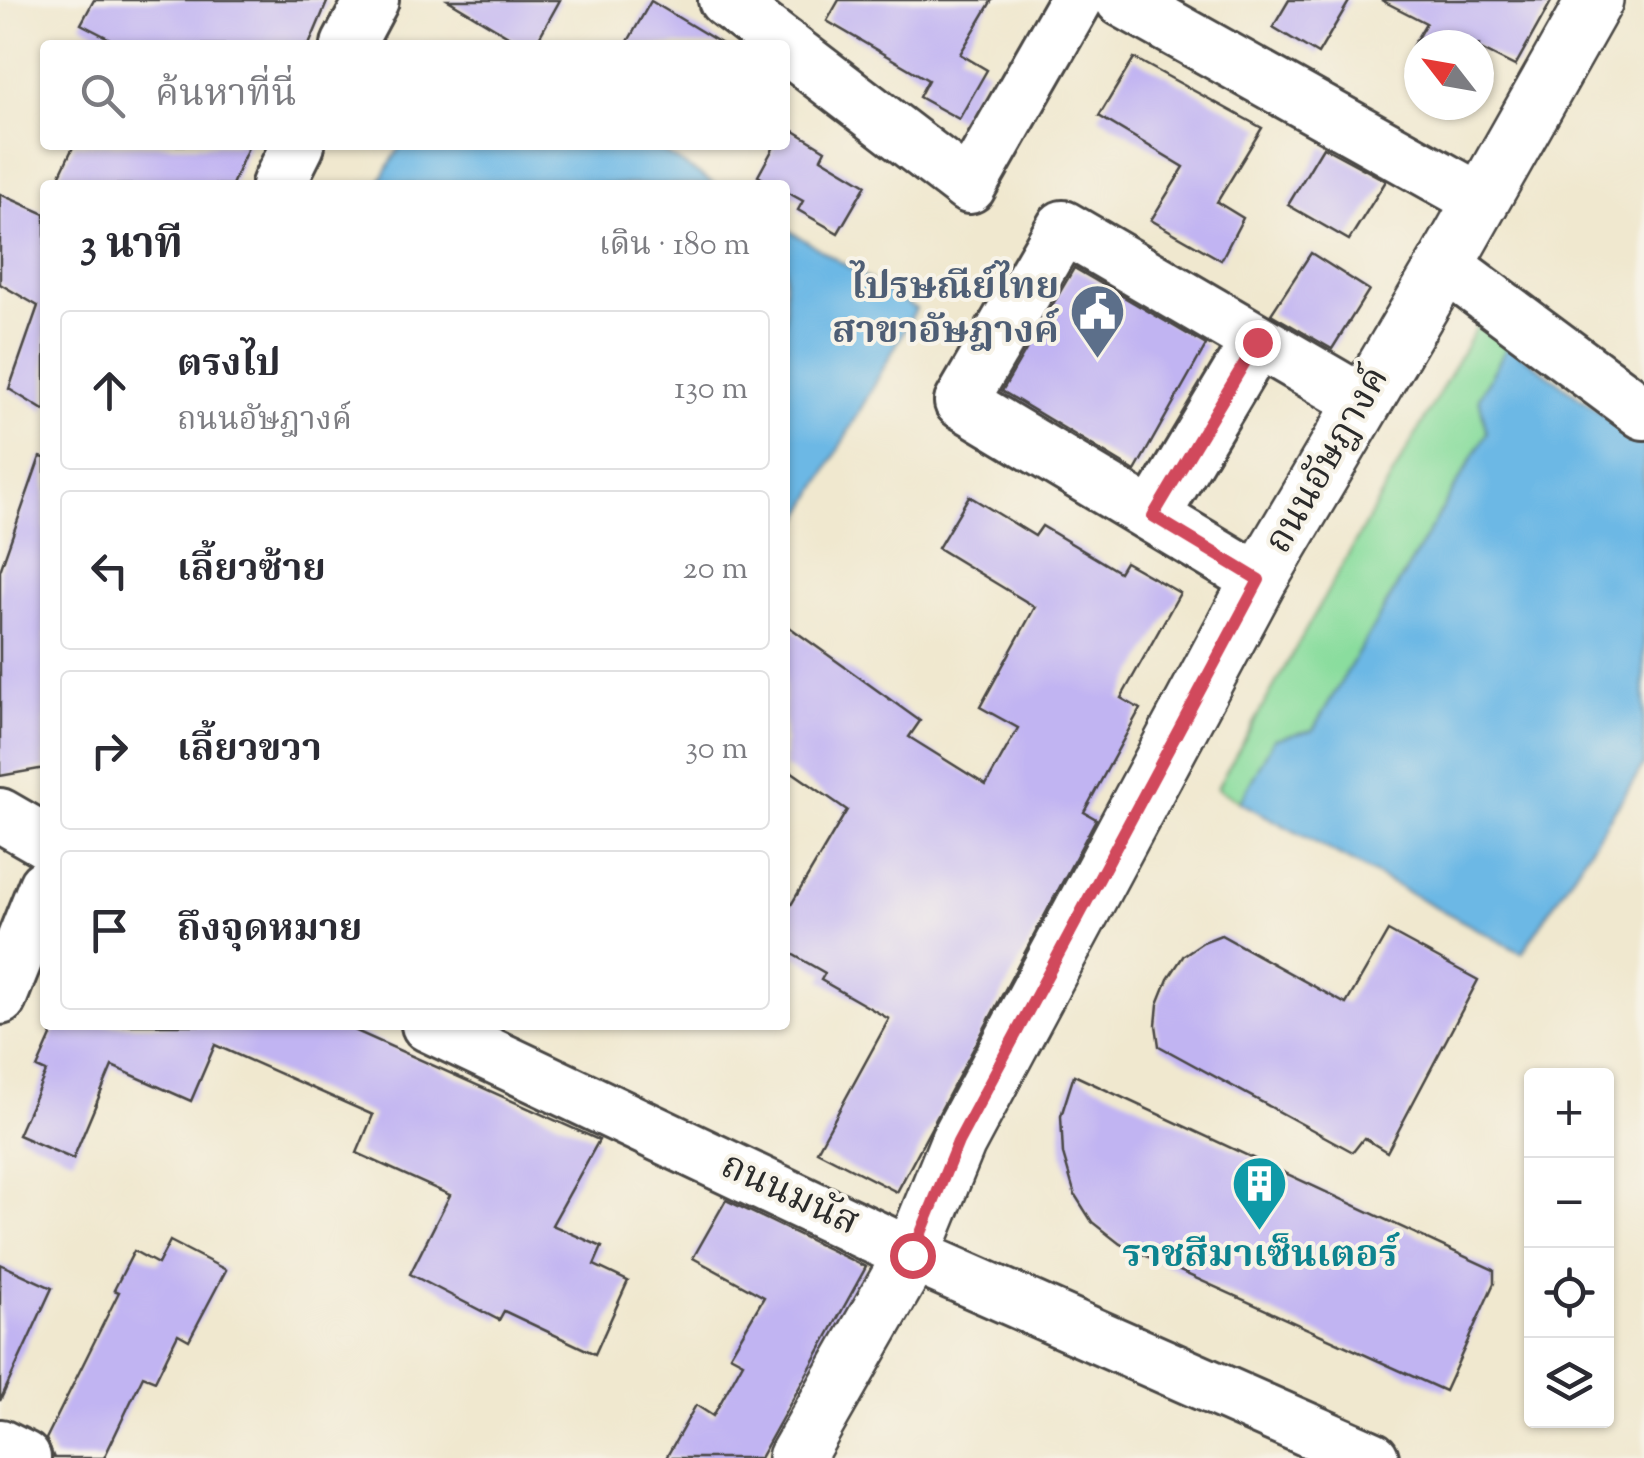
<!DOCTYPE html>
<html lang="th">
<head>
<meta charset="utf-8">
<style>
	body { margin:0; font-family:"Sorts Mill Goudy","Noto Serif Thai",serif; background:#f7f7f7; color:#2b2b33 }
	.controls { position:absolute; right:30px; bottom:30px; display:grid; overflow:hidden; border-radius:10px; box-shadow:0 2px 8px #0004 }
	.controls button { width:90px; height:90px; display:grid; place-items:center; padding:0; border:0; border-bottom:2px solid #e1e1e2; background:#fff; color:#2b2b33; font:50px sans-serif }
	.compass { position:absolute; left:1404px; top:30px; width:90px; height:90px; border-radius:50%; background:#fff; box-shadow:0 2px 8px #0004; rotate:301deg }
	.stop { position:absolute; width:30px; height:30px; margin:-22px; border:8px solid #d1495b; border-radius:50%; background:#fff }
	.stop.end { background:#d1495b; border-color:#fff; box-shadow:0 2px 10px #0008 }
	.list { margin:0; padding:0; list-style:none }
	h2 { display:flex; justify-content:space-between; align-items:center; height:130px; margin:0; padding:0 40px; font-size:42px }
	h2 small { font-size:32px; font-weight:400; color:#7c7c81 }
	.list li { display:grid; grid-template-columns:65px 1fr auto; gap:30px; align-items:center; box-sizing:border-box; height:160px; margin:0 20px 20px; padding:0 20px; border:2px solid #e1e1e2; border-radius:10px }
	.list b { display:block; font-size:38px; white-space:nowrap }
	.list p { margin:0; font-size:32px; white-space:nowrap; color:#7c7c81 }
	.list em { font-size:32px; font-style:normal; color:#7c7c81 }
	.icon { flex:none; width:55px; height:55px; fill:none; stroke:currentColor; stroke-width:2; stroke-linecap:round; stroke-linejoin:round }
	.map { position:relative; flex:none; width:1644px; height:1458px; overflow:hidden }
	.search { position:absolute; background:#fff; box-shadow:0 2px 8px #0004; left:40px; top:40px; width:750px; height:110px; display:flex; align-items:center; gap:25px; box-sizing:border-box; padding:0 35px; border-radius:10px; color:#7c7c81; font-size:38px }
	.panel { position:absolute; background:#fff; box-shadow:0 2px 8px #0004; left:40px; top:180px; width:750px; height:850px; border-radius:10px }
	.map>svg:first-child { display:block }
	.green { fill:#8add9e; stroke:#5a8464; stroke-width:2.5 }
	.water { fill:#6cb8e5; stroke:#4c7288; stroke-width:2.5 }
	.building { fill:#c1b4f2 }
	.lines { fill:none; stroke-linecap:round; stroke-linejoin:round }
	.minor-casing { stroke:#494744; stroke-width:58 }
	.major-casing { stroke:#494744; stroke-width:60 }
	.minor { stroke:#fff; stroke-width:52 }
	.major { stroke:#fff; stroke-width:55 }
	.route { stroke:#d1495b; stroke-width:12 }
	.labels { text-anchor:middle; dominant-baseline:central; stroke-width:8; stroke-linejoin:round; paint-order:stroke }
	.service-label { font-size:38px; font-weight:bold; fill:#4e5e75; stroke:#f7f3e8; text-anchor:end }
	.street-label { font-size:38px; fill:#2b2b2b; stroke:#f7f3e8 }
	.culture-label { font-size:38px; font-weight:bold; fill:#0d838f; stroke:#f7f3e8 }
</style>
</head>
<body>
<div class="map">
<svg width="1644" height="1458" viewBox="0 0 1644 1458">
	<rect width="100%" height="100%" fill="#f7f3e8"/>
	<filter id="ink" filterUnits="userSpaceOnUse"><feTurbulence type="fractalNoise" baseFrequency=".01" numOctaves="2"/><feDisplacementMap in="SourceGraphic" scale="20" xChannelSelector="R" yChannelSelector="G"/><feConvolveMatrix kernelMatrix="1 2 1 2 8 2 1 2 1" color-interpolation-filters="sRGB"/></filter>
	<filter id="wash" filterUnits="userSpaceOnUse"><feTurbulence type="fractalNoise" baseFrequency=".0048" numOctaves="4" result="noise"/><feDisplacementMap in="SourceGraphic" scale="40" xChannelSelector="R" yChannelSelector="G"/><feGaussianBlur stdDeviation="2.25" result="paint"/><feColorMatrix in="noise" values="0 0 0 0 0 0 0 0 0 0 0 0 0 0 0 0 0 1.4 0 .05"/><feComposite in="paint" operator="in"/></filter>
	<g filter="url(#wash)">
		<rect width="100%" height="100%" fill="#f0e8cf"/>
		<!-- green -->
		<path class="green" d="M 1478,324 L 1508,345 L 1479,398 L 1487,433 L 1313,730 L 1274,739 L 1240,802 L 1217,788 Z"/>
		<!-- water -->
		<g class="water">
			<path d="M 401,145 L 652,145 L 716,185 L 378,185 Z"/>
			<path d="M 785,228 L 916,309 L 785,546 Z"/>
			<path d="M 1508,345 L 1644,445 L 1644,765 L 1522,953 L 1240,802 L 1274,739 L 1313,730 L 1487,433 L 1479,398 Z"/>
		</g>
		<g id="blocks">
			<!-- building -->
			<g class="building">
				<path d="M 94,0 L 328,0 L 309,45 L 122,45 L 81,24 Z"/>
				<path d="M 448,0 L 560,0 L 535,45 L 523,45 Z"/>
				<path d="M 839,0 L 992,0 L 960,54 L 987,70 L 959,119 L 919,97 L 928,80 L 827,21 Z"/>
				<path d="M 1289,0 L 1350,0 L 1318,54 L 1273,27 Z"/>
				<path d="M 1381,0 L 1552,0 L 1515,66 L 1479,48 L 1479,45 L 1413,45 L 1426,23 Z"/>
				<path d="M 651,1 L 724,45 L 626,45 Z"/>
				<path d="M 1134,58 L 1262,128 L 1217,202 L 1243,218 L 1221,260 L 1151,220 L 1184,167 L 1099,116 Z"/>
				<path d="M 786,126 L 825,150 L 821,158 L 866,185 L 838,233 L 798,210 L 803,201 L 785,191 L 785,185 L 774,185 L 758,176 L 775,145 L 785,145 Z"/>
				<path d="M 74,145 L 249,145 L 232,185 L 55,185 Z"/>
				<path d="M 1323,147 L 1386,181 L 1349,240 L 1288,205 Z"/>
				<path d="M 0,194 L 45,214 L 45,411 L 9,389 L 38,306 L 0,284 Z"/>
				<path d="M 1311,253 L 1369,290 L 1332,349 L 1271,314 Z"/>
				<path d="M 1074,268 L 1206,345 L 1135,471 L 1002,391 Z"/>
				<path d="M 40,457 L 45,458 L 45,768 L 0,776 L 0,571 Z"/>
				<path d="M 969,496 L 1035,536 L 1042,526 L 1119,572 L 1125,562 L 1180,593 L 1121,698 L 1140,709 L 1084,812 L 1096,819 L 897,1192 L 817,1151 L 889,1019 L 821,980 L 825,973 L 785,950 L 785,915 L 847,810 L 785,767 L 785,624 L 920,721 L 909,737 L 986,785 L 1018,728 L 980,707 L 1035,607 L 938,548 Z"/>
				<path d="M 1388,931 L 1478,980 L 1387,1152 L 1364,1138 L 1353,1152 L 1159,1046 L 1156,1025 L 1158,1004 L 1168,979 L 1184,955 L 1203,942 L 1221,935 L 1346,1004 Z"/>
				<path d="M 56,1025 L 343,1025 L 599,1140 L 552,1225 L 602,1247 L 594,1265 L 628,1281 L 595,1354 L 504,1311 L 499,1320 L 410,1274 L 450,1195 L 357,1153 L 373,1115 L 215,1045 L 191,1101 L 112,1066 L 73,1159 L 18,1135 L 46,1072 L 37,1068 Z"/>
				<path d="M 1074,1075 L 1494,1270 L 1494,1283 L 1445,1391 L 1120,1244 L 1092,1222 L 1075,1195 L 1063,1154 L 1061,1116 Z"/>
				<path d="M 726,1200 L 866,1267 L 760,1458 L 666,1458 L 696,1405 L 713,1416 L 743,1362 L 730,1355 L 764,1297 L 693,1258 Z"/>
				<path d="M 170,1241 L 226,1270 L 189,1340 L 178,1334 L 155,1381 L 143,1376 L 104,1458 L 54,1458 L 46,1439 L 119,1292 L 114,1290 L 134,1251 L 158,1264 Z"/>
				<path d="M 0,1264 L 52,1288 L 0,1401 Z"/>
			</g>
		</g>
	</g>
	<g filter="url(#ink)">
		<use href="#blocks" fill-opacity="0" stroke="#494744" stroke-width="2.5"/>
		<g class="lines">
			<defs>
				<g id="minor">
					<path d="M 725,0 L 784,45"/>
					<path d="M 1122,0 L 1482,201"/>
					<path d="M 348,45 L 372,0"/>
					<path d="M 785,46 L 969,187 L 1076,0"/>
					<path d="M 278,185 L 298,145"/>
					<path d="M 1445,265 L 1644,413"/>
					<path d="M 1153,516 L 1257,342"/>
					<path d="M 1259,580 L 961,402 L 1063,227 L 1363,402"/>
					<path d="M 0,815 L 45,841"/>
					<path d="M 0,998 L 45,886"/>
					<path d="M 428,1025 L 912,1255 L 1372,1458"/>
					<path d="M 0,1446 L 24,1458"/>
				</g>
				<path id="major" d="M 796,1458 L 912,1255 L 958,1142 L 1259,580 L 1445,265 L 1595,0"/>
			</defs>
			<!-- minor casing -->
			<use href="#minor" class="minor-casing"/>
			<!-- major casing -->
			<use href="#major" class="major-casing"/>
			<!-- minor -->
			<use href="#minor" class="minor"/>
			<!-- major -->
			<use href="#major" class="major"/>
		</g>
	</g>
	<g class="lines" filter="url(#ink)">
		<!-- route -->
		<path class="route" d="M 912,1255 L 958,1142 L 1259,580 L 1153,516 L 1257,342"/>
	</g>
	<!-- icons -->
	<defs>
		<symbol id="civic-pin" viewBox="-11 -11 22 30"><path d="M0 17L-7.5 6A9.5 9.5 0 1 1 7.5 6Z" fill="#5c6f8a" stroke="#f7f3e8"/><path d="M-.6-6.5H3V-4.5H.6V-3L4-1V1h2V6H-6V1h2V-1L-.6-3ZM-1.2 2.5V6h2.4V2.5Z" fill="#fff"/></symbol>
		<symbol id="building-pin" viewBox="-11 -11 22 30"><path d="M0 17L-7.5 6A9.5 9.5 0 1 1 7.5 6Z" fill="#0f9aa8" stroke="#f7f3e8"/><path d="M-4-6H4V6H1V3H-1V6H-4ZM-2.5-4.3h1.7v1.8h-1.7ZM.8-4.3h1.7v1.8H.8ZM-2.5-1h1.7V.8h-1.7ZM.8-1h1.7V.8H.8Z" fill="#fff"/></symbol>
	</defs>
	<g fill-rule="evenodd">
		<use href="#civic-pin" x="1066" y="280" width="63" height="86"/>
		<use href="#building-pin" x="1228" y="1152" width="63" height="86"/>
	</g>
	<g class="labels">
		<!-- service labels -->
		<g class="service-label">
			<text x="1059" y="289">ไปรษณีย์ไทย<tspan x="1059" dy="44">สาขาอัษฎางค์</tspan></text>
		</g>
		<!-- street labels -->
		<g class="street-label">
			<text transform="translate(1329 461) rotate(-60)">ถนนอัษฎางค์</text>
			<text transform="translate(789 1196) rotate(25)">ถนนมนัส</text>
		</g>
		<!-- culture labels -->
		<g class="culture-label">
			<text x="1260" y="1257">ราชสีมาเซ็นเตอร์</text>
		</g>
	</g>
</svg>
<div class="controls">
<button>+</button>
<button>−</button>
<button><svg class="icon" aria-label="locate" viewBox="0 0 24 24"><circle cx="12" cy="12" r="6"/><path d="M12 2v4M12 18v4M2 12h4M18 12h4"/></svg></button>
<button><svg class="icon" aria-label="layers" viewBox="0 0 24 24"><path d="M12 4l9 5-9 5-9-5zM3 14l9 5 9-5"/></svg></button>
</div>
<svg class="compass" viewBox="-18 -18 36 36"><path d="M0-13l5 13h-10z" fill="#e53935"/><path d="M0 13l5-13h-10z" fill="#7c7c81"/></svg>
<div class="stop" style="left:912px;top:1255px"></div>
<div class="stop end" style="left:1257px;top:342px"></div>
<div class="search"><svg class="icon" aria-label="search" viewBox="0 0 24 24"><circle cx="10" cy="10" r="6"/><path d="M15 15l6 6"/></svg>ค้นหาที่นี่</div>
<section class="panel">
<h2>3 นาที<small>เดิน · 180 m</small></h2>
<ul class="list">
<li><svg class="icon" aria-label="ahead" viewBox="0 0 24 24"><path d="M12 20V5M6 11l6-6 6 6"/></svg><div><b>ตรงไป</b><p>ถนนอัษฎางค์</p></div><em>130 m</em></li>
<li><svg class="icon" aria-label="left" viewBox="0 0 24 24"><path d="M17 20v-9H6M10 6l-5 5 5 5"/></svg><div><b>เลี้ยวซ้าย</b></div><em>20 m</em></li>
<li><svg class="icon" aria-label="right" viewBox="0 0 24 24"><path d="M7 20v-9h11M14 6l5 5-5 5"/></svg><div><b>เลี้ยวขวา</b></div><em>30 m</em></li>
<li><svg class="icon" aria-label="arrive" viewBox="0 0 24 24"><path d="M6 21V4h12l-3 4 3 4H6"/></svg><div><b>ถึงจุดหมาย</b></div></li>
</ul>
</section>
</div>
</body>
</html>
